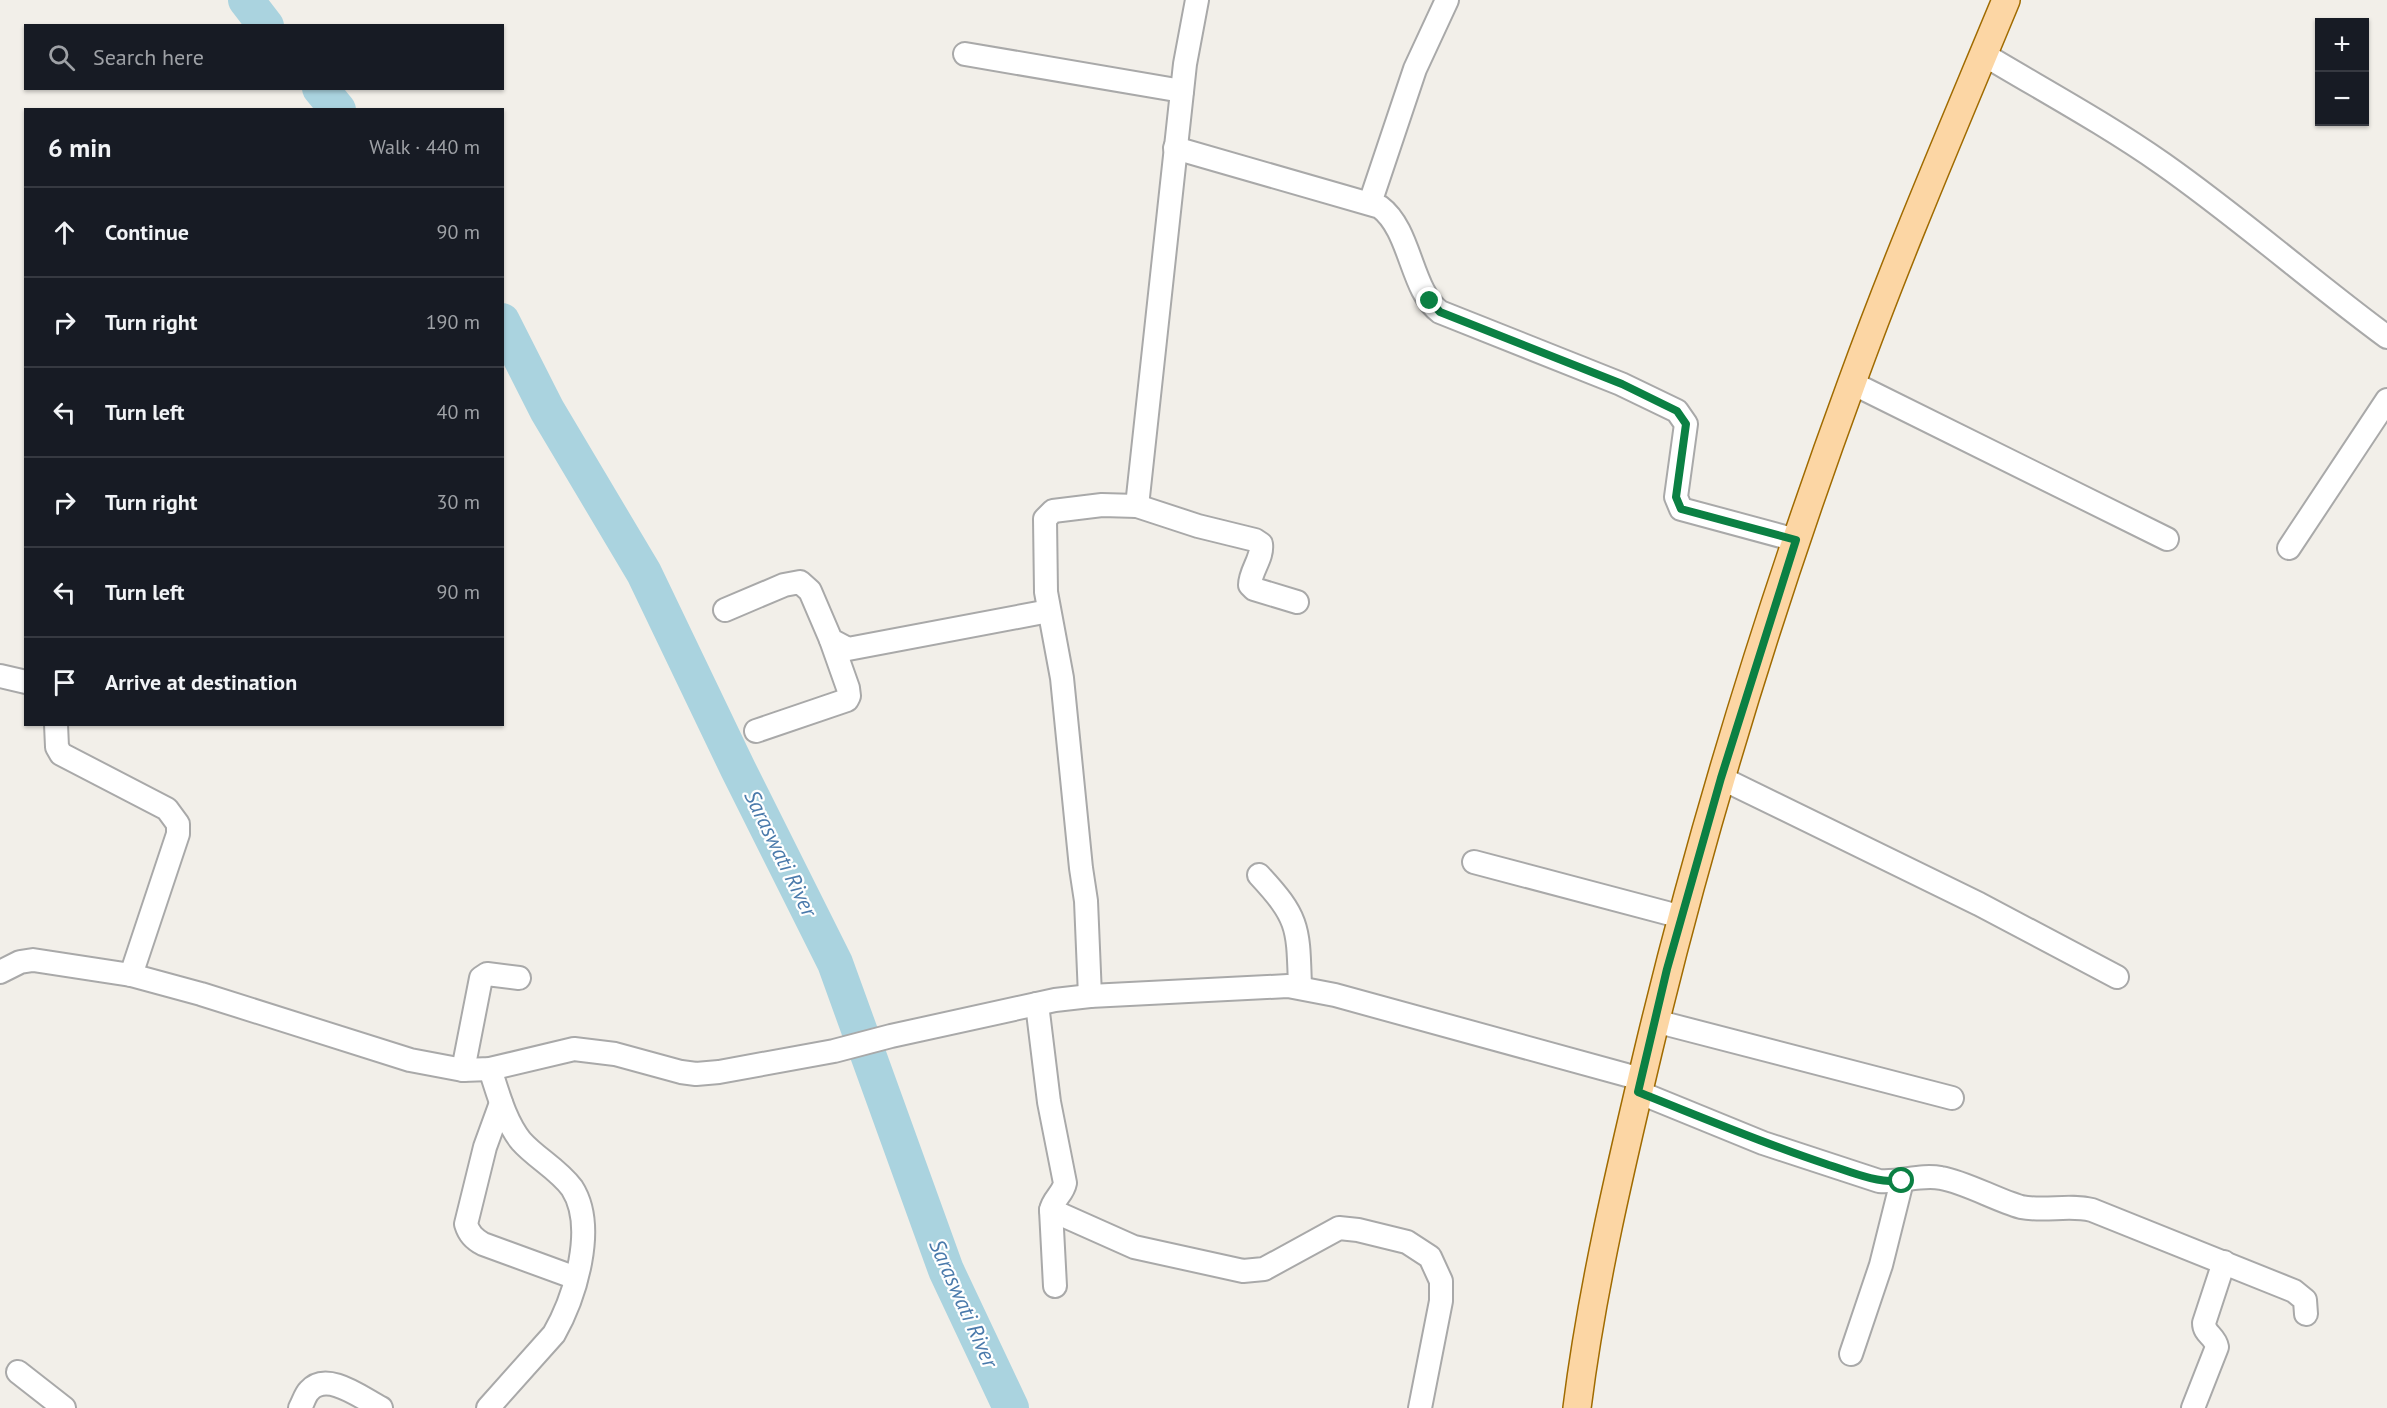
<!DOCTYPE html>
<html lang="en">
<head>
<meta charset="utf-8">
<style>
	body { margin:0; font-family:"PT Sans",sans-serif; background:#242831; color:#f1f3f6 }
	.controls { position:absolute; right:18px; top:18px; display:grid; overflow:hidden; border-radius:0px; box-shadow:0 2px 4px #0004 }
	.controls button { width:54px; height:54px; display:grid; place-items:center; padding:0; border:0; border-bottom:2px solid #363941; background:#171b24; color:#f1f3f6; font:30px sans-serif }
	.stop { position:absolute; width:18px; height:18px; margin:-14px; border:4px solid #0b8043; border-radius:50%; background:#fff }
	.stop.end { background:#0b8043; border-color:#fff; box-shadow:0 2px 6px #0008 }
	.list { margin:0; padding:0; list-style:none }
	h2 { display:flex; justify-content:space-between; align-items:center; height:78px; margin:0; padding:0 24px; font-size:26px }
	h2 small { font-size:20px; font-weight:400; color:#9ea1a6 }
	.list li { display:grid; grid-template-columns:39px 1fr auto; gap:18px; align-items:center; box-sizing:border-box; height:90px; padding:0 24px; border-top:2px solid #363941 }
	.list b { display:block; font-size:22px; white-space:nowrap }
	.list em { font-size:20px; font-style:normal; color:#9ea1a6 }
	.icon { flex:none; width:33px; height:33px; fill:none; stroke:currentColor; stroke-width:2; stroke-linecap:round; stroke-linejoin:round }
	.map { position:relative; flex:none; width:2387px; height:1408px; overflow:hidden }
	.search { position:absolute; background:#171b24; box-shadow:0 2px 4px #0004; left:24px; top:24px; width:480px; height:66px; display:flex; align-items:center; gap:15px; box-sizing:border-box; padding:0 21px; border-radius:0px; color:#9ea1a6; font-size:22px }
	.panel { position:absolute; background:#171b24; box-shadow:0 2px 4px #0004; left:24px; top:108px; width:480px; height:618px; border-radius:0px }
	.map>svg:first-child { display:block }
	.lines { fill:none; stroke-linecap:round; stroke-linejoin:round }
	.river { stroke:#aad3df; stroke-width:36 }
	.minor-casing { stroke:#a9a9a9; stroke-width:26 }
	.major-casing { stroke:#a06b00; stroke-width:30 }
	.minor { stroke:#fff; stroke-width:22 }
	.major { stroke:#fcd6a4; stroke-width:27 }
	.route { stroke:#0b8043; stroke-width:8 }
	.labels { text-anchor:middle; dominant-baseline:central; stroke-width:4.5; stroke-linejoin:round; paint-order:stroke }
	.water-label { font-size:22px; font-style:italic; fill:#4a7aab; stroke:#fff }
</style>
</head>
<body>
<div class="map">
<svg width="2387" height="1408" viewBox="0 0 2387 1408">
	<rect width="100%" height="100%" fill="#f2efe9"/>
	<g class="lines">
		<!-- river -->
		<g class="river">
			<path d="M 246,0 L 266,26"/>
			<path d="M 320,88 L 338,110"/>
			<path d="M 502,321 L 547,410 L 644,573 L 738,769 L 835,963 L 946,1270 L 1011,1408"/>
		</g>
		<defs>
			<g id="minor">
				<path d="M 965,54 L 1182,91"/>
				<path d="M 1983,54 C 2043,90 2106,124 2163,164 C 2240,218 2311,281 2387,337"/>
				<path d="M 1175,148 L 1380,207 C 1411,230 1411,291 1440,312 L 1621,384 L 1677,411 L 1686,424 L 1676,497 L 1681,509 L 1796,540"/>
				<path d="M 1370,203 L 1415,69 L 1447,0"/>
				<path d="M 1852,383 L 2167,539"/>
				<path d="M 1137,506 L 1185,64 L 1197,0"/>
				<path d="M 2289,548 L 2387,400"/>
				<path d="M 725,610 L 784,585 L 800,582 L 810,591 L 831,640 L 848,649 L 1049,611"/>
				<path d="M 0,676 L 26,682"/>
				<path d="M 56,724 L 57,747 L 61,754 L 167,809 L 178,824 L 178,834 L 131,975"/>
				<path d="M 756,731 L 847,700 L 849,696 L 848,688 L 831,640"/>
				<path d="M 1721,778 L 1979,904 L 2117,977"/>
				<path d="M 1474,862 L 1682,917"/>
				<path d="M 1259,875 C 1300,919 1298,928 1300,987"/>
				<path d="M 0,972 L 20,962 L 33,960 L 131,975 L 201,994 L 410,1060 L 463,1070 L 490,1069 L 574,1049 L 615,1054 L 681,1072 L 696,1074 L 719,1072 L 834,1051 L 891,1036 L 1055,1000 L 1090,996 L 1288,986 L 1335,995 L 1641,1079"/>
				<path d="M 1090,996 L 1086,901 L 1081,868 L 1062,678 L 1046,592 L 1045,519 L 1053,511 L 1102,505 L 1137,506 L 1198,526 L 1255,540 L 1261,544 C 1263,558 1250,571 1250,585 L 1254,589 L 1297,602"/>
				<path d="M 1037,1004 L 1049,1102 L 1065,1183 C 1063,1194 1053,1199 1051,1210 L 1055,1286"/>
				<path d="M 1655,1021 L 1952,1098"/>
				<path d="M 463,1070 L 481,978 L 487,974 L 519,978"/>
				<path d="M 1638,1092 L 1763,1143 L 1879,1181 C 1900,1183 1920,1174 1941,1178 C 1965,1182 1996,1200 2021,1207 C 2045,1212 2069,1204 2092,1210 L 2294,1291 L 2305,1300 L 2306,1314"/>
				<path d="M 501,1103 L 485,1147 L 466,1224 C 469,1234 474,1239 483,1244 L 576,1278"/>
				<path d="M 1051,1210 L 1134,1247 L 1243,1271 L 1264,1269 L 1339,1228 L 1358,1230 L 1407,1242 L 1430,1257 L 1441,1281 L 1441,1301 L 1420,1408"/>
				<path d="M 1851,1354 L 1881,1265 L 1902,1181"/>
				<path d="M 18,1372 L 64,1408"/>
				<path d="M 300,1408 C 303,1403 305,1395 309,1391 C 327,1370 363,1399 381,1408"/>
				<path d="M 488,1408 L 554,1334 C 575,1297 597,1227 572,1188 C 558,1169 536,1158 521,1141 C 505,1121 498,1093 490,1069"/>
				<path d="M 2193,1408 L 2217,1347 C 2215,1336 2204,1334 2204,1323 L 2224,1262"/>
			</g>
			<path id="major" d="M 1577,1408 C 1592,1288 1620,1170 1648,1052 C 1702,826 1771,603 1851,385 C 1898,255 1953,128 2006,0"/>
		</defs>
		<!-- minor casing -->
		<use href="#minor" class="minor-casing"/>
		<!-- major casing -->
		<use href="#major" class="major-casing"/>
		<!-- minor -->
		<use href="#minor" class="minor"/>
		<!-- major -->
		<use href="#major" class="major"/>
	</g>
	<g class="lines">
		<!-- route -->
		<path class="route" d="M 1430,301 L 1440,312 L 1622,384 L 1677,411 L 1686,424 L 1676,497 L 1681,509 L 1796,540 L 1721,778 L 1667,969 L 1638,1092 C 1701,1117 1762,1143 1826,1164 C 1851,1172 1875,1183 1902,1181"/>
	</g>
	<g class="labels">
		<!-- water labels -->
		<g class="water-label">
			<text transform="translate(781 853) rotate(64)">Saraswati River</text>
			<text transform="translate(964 1303) rotate(66)">Saraswati River</text>
		</g>
	</g>
</svg>
<div class="controls">
<button>+</button>
<button>−</button>
</div>
<div class="stop" style="left:1902px;top:1181px"></div>
<div class="stop end" style="left:1430px;top:301px"></div>
<div class="search"><svg class="icon" aria-label="search" viewBox="0 0 24 24"><circle cx="10" cy="10" r="6"/><path d="M15 15l6 6"/></svg>Search here</div>
<section class="panel">
<h2>6 min<small>Walk · 440 m</small></h2>
<ul class="list">
<li><svg class="icon" aria-label="ahead" viewBox="0 0 24 24"><path d="M12 20V5M6 11l6-6 6 6"/></svg><div><b>Continue</b></div><em>90 m</em></li>
<li><svg class="icon" aria-label="right" viewBox="0 0 24 24"><path d="M7 20v-9h11M14 6l5 5-5 5"/></svg><div><b>Turn right</b></div><em>190 m</em></li>
<li><svg class="icon" aria-label="left" viewBox="0 0 24 24"><path d="M17 20v-9H6M10 6l-5 5 5 5"/></svg><div><b>Turn left</b></div><em>40 m</em></li>
<li><svg class="icon" aria-label="right" viewBox="0 0 24 24"><path d="M7 20v-9h11M14 6l5 5-5 5"/></svg><div><b>Turn right</b></div><em>30 m</em></li>
<li><svg class="icon" aria-label="left" viewBox="0 0 24 24"><path d="M17 20v-9H6M10 6l-5 5 5 5"/></svg><div><b>Turn left</b></div><em>90 m</em></li>
<li><svg class="icon" aria-label="arrive" viewBox="0 0 24 24"><path d="M6 21V4h12l-3 4 3 4H6"/></svg><div><b>Arrive at destination</b></div></li>
</ul>
</section>
</div>
</body>
</html>
